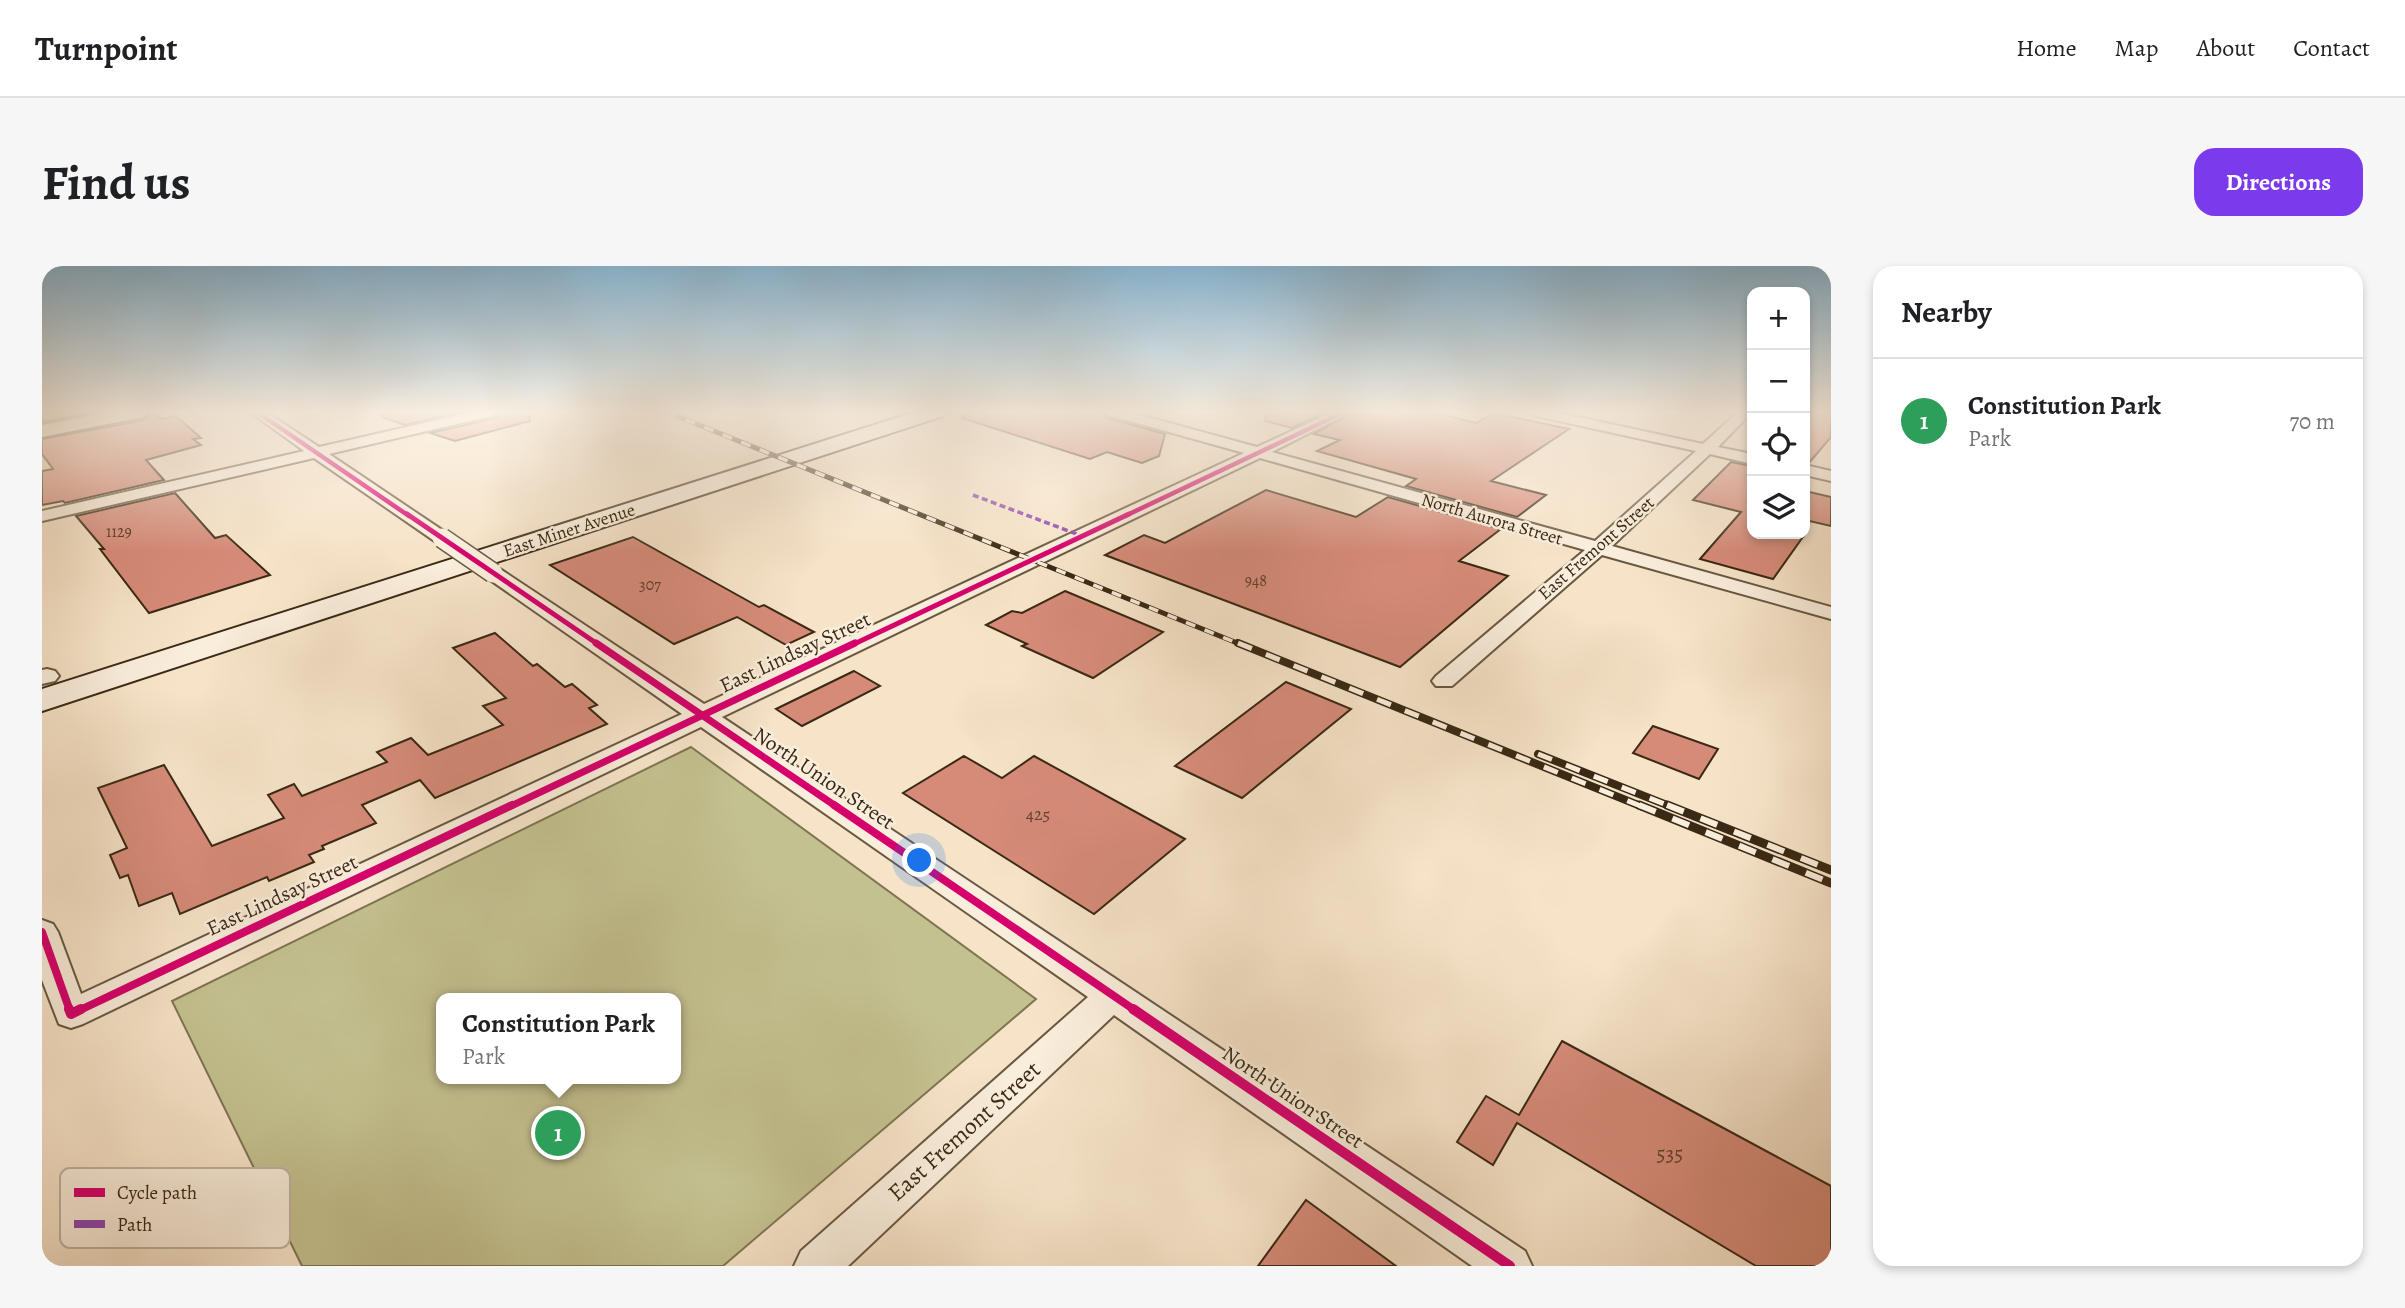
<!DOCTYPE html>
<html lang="en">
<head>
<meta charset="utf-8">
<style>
	body { margin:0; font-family:Alegreya,serif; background:#f6f6f6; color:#202124 }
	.controls { position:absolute; right:21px; top:21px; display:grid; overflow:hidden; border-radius:14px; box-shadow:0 4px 10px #0003 }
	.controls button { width:63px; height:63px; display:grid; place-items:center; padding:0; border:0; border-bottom:2px solid #e0e0e0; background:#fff; color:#202124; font:35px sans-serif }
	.you { position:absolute; left:878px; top:595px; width:24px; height:24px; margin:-18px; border:5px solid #fff; border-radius:50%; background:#1a73e8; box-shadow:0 0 0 10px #1a73e833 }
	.badge { display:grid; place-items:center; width:46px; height:46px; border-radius:50%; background:#7c3aed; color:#fff; font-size:23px; font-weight:700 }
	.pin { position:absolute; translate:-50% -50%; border:4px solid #fff; box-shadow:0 2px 7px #0006 }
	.popup { position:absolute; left:394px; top:727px; width:245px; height:91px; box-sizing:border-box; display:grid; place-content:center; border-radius:14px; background:#fff; filter:drop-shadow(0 2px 5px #0005); font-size:23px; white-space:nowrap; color:#757577 }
	.popup b { font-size:26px; color:#202124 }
	.popup::after { content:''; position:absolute; left:50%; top:100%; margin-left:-14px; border:14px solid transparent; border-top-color:#fff }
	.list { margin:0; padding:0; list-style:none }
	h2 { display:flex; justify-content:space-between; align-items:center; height:91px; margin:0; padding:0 28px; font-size:30px }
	h2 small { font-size:23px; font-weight:400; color:#757577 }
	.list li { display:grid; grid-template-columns:46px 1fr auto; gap:21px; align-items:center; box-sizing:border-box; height:126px; padding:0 28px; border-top:2px solid #e0e0e0 }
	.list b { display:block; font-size:26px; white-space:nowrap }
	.list p { margin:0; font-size:23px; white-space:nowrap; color:#757577 }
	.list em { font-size:23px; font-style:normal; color:#757577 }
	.icon { flex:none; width:38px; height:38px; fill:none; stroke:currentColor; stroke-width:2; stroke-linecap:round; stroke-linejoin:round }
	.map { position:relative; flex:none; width:1789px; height:1000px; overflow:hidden; border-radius:21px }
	header { display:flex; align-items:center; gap:42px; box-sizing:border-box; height:98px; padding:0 35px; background:#fff; border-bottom:2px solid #e0e0e0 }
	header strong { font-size:33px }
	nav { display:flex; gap:38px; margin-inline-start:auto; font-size:24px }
	.intro { display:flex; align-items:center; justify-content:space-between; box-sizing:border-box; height:168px; padding:0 42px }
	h1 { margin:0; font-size:49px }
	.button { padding:18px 32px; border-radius:21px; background:#7c3aed; color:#fff; font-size:24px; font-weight:700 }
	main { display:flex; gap:42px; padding:0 42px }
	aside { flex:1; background:#fff; border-radius:21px; box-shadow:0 4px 10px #0003 }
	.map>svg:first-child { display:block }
	.green { fill:#c4c190; stroke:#7f7552; stroke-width:2; fill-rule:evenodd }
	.building { fill:#d68b79; stroke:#3a2914; stroke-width:2 }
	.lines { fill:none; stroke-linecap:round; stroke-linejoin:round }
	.street-casing { stroke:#695841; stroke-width:4 }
	.secondary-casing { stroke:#3a2914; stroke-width:4 }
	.street { fill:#f9eddb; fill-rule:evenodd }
	.secondary { fill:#f9eddb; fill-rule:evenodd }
	.rail-far2-casing { stroke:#3a2914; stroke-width:5 }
	.rail-far1-casing { stroke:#3a2914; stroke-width:8 }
	.rail-casing { stroke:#3a2914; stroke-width:9 }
	.rail-far2 { stroke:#f9eddb; stroke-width:3.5; stroke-dasharray:10; stroke-linecap:butt }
	.rail-far1 { stroke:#f9eddb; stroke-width:5; stroke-dasharray:15; stroke-linecap:butt }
	.rail { stroke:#f9eddb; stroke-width:6; stroke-dasharray:18; stroke-linecap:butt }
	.street-bridge-casing { stroke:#695841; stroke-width:22; stroke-linecap:butt }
	.street-bridge { stroke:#f9eddb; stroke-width:19 }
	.quiet { stroke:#8e44ad; stroke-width:3.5; stroke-dasharray:6 3.5; stroke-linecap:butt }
	.cycleway-far4-casing { stroke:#f9eddb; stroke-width:7 }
	.cycleway-far3-casing { stroke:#f9eddb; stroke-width:9 }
	.cycleway-far2-casing { stroke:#f9eddb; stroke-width:11 }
	.cycleway-far1-casing { stroke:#f9eddb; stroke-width:12 }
	.cycleway-casing { stroke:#f9eddb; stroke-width:15 }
	.cycleway-far4 { stroke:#d6006c; stroke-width:4.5 }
	.cycleway-far3 { stroke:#d6006c; stroke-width:5 }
	.cycleway-far2 { stroke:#d6006c; stroke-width:7 }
	.cycleway-far1 { stroke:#d6006c; stroke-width:8 }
	.cycleway { stroke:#d6006c; stroke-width:10 }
	.labels { text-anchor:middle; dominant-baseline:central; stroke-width:5; stroke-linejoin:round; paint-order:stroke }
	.far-number-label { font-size:16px; fill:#61422d }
	.far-street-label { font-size:18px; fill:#3a2914; stroke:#f9eddb }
	.number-label { font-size:18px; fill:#61422d }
	.street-label { font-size:21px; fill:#3a2914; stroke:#f9eddb }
	.near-number-label { font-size:21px; fill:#61422d }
	.near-street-label { font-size:24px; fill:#3a2914; stroke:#f9eddb }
	.key { fill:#f9eddb; stroke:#c0b29f; stroke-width:2 }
	.key-label { font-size:19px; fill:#3a2914 }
</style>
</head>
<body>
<header>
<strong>Turnpoint</strong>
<nav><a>Home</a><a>Map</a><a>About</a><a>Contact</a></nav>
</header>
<div class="intro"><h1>Find us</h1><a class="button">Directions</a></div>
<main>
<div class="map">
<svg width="1789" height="1000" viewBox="0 0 1789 1000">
	<rect width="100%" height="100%" fill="#f6e3c8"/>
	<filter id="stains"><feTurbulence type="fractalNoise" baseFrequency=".00286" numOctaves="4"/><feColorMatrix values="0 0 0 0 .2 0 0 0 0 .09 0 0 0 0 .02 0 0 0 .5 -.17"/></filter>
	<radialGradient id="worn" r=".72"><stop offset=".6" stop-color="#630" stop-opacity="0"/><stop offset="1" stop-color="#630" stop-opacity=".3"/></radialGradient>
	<!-- green -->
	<path class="green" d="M 649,481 L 994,733 L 681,1000 L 260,1000 L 130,735 ZM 399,732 L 633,732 L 633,813 L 399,813 Z"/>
	<!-- building -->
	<g class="building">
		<path d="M 0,146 L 52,146 L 0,156 Z"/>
		<path d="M 109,146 L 120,153 L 134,150 L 159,172 L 151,173 L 159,179 L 104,194 L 122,214 L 23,237 L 21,235 L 0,239 L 0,205 L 11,203 L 0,188 L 0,173 L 97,155 L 105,152 Z"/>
		<path d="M 341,146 L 418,146 L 363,159 L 340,151 Z"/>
		<path d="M 458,146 L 487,146 L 488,155 L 413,175 L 388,167 L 454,152 Z"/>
		<path d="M 921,146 L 1061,146 L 1065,152 L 1123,168 L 1117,190 L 1100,197 L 1065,186 L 1048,193 L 920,152 Z"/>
		<path d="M 1224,146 L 1285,146 L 1250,162 L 1223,155 Z"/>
		<path d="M 1311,146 L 1391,146 L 1434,157 L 1452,147 L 1527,163 L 1449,215 L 1504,229 L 1475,251 L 1364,220 L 1374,213 L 1275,185 L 1298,174 L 1272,168 Z"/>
		<path d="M 1763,146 L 1789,146 L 1789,171 L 1767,197 L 1763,197 Z"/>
		<path d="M 1689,196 L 1710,200 L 1710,268 L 1763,268 L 1731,313 L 1658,293 L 1699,246 L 1651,234 Z"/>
		<path d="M 1224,224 L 1314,251 L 1346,231 L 1459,263 L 1417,295 L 1466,310 L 1358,401 L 1063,289 L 1102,269 L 1123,277 Z"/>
		<path d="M 1763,225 L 1789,231 L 1789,260 L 1763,254 Z"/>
		<path d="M 133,227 L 173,272 L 184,269 L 228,309 L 107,347 L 58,283 L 62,283 L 34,250 Z"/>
		<path d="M 591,271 L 717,341 L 722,339 L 772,366 L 744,379 L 695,351 L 632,378 L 508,299 Z"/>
		<path d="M 1023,325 L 1121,366 L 1051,412 L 980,380 L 985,378 L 944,359 L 970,345 L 980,347 Z"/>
		<path d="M 453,367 L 491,400 L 495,398 L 523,421 L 530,418 L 555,439 L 547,442 L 565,458 L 393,532 L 378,514 L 320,539 L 334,557 L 280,580 L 282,583 L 267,589 L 272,596 L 227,615 L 225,611 L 138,648 L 130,627 L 97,640 L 86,609 L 78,612 L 68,589 L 85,582 L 56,522 L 122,499 L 170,580 L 242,552 L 226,529 L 252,518 L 260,530 L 345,496 L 335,486 L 369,472 L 386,489 L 461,459 L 441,440 L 464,432 L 411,382 Z"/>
		<path d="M 812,405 L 838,420 L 760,460 L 734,443 Z"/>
		<path d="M 1244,416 L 1309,443 L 1200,532 L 1133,500 Z"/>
		<path d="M 1611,460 L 1676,483 L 1657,513 L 1591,487 Z"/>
		<path d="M 922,490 L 960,512 L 992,490 L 1143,573 L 1052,648 L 861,527 Z"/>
		<path d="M 1520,775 L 1789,920 L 1789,1000 L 1714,1000 L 1475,857 L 1451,899 L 1415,876 L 1444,830 L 1477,849 Z"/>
		<path d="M 1264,934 L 1354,1000 L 1216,1000 Z"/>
	</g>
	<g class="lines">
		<defs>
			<g id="street">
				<path d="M 208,146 L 224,146 L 277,181 L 430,146 L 455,146 L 453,149 L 287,188 L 406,268 L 409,272 L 400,277 L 394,276 L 272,192 L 0,255 L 0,245 L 262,185 Z"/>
				<path d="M 1064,146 L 1087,146 L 1215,181 L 1291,146 L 1309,146 L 1230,186 L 1553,275 L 1654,185 L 1494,150 L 1487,146 L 1513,146 L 1661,178 L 1696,146 L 1710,146 L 1676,181 L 1710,188 L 1710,198 L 1668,188 L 1570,280 L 1789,341 L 1789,353 L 1560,289 L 1410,420 L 1394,420 L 1390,415 L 1394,410 L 1543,284 L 1218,192 L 680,451 L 1483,985 L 1490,1000 L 1430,1000 L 1072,749 L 806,1000 L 752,1000 L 759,985 L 1046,731 L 659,461 L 41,758 L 29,762 L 17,758 L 0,714 L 0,654 L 11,658 L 16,666 L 39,728 L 640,448 L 444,311 L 441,307 L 444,303 L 458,303 L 662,438 L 1202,187 L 1066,149 Z"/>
				<path d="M 1763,199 L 1789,205 L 1789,215 L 1763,209 Z"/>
				<path d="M 5,403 L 13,405 L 17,410 L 13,415 L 0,418 L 0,404 Z"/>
			</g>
			<g id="secondary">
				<path d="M 65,146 L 106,146 L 103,150 L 96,152 L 0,171 L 0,159 Z"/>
				<path d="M 873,146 L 904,146 L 901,150 L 0,445 L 0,423 Z"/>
			</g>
		</defs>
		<!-- street casing -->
		<use href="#street" class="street-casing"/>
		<!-- secondary casing -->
		<use href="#secondary" class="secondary-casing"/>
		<!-- street -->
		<use href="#street" class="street"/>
		<!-- secondary -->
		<use href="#secondary" class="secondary"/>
		<defs>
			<path id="rail-far2" d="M 625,146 L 1200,379"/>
			<g id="rail-far1">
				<path d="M 1196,377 L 1601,541"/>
				<path d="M 1496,488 L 1630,541"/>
			</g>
			<g id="rail">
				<path d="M 1597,539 L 1789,617"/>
				<path d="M 1625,539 L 1789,604"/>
			</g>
		</defs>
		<!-- rail-far2 casing -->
		<use href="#rail-far2" class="rail-far2-casing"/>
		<!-- rail-far1 casing -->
		<use href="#rail-far1" class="rail-far1-casing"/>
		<!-- rail casing -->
		<use href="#rail" class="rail-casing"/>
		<!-- rail-far2 -->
		<use href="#rail-far2" class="rail-far2"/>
		<!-- rail-far1 -->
		<use href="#rail-far1" class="rail-far1"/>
		<!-- rail -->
		<use href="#rail" class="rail"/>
		<defs>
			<path id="street-bridge" d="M 400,272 L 451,307"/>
		</defs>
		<!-- street-bridge casing -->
		<use href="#street-bridge" class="street-bridge-casing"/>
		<!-- street-bridge -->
		<use href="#street-bridge" class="street-bridge"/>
		<!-- quiet -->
		<path class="quiet" d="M 931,229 L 1040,270"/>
		<defs>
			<g id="cycleway-far4">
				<path d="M 215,146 L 367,250"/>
				<path d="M 1083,250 L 1302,146"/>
			</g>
			<g id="cycleway-far3">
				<path d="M 365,248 L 557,379"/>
				<path d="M 810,379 L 1087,248"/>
			</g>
			<g id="cycleway-far2">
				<path d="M 554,377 L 795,541"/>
				<path d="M 467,541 L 813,377"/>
			</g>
			<g id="cycleway-far1">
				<path d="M 792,539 L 1094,745"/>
				<path d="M 0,666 L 28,745"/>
				<path d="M 36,745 L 470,539"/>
			</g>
			<g id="cycleway">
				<path d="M 27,743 L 29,748 L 39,743"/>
				<path d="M 1091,743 L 1468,1000"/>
			</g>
		</defs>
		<!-- cycleway-far4 casing -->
		<use href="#cycleway-far4" class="cycleway-far4-casing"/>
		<!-- cycleway-far3 casing -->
		<use href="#cycleway-far3" class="cycleway-far3-casing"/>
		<!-- cycleway-far2 casing -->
		<use href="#cycleway-far2" class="cycleway-far2-casing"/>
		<!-- cycleway-far1 casing -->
		<use href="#cycleway-far1" class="cycleway-far1-casing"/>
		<!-- cycleway casing -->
		<use href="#cycleway" class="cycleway-casing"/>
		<!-- cycleway-far4 -->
		<use href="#cycleway-far4" class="cycleway-far4"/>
		<!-- cycleway-far3 -->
		<use href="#cycleway-far3" class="cycleway-far3"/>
		<!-- cycleway-far2 -->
		<use href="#cycleway-far2" class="cycleway-far2"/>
		<!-- cycleway-far1 -->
		<use href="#cycleway-far1" class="cycleway-far1"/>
		<!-- cycleway -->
		<use href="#cycleway" class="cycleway"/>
	</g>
	<!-- sky -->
	<linearGradient id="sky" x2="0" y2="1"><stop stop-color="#8ab8d6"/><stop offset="0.51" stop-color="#fbf2e6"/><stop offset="1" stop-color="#fbf2e6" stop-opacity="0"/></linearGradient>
	<rect width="1789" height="286" fill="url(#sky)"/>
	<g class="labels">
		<!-- far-number labels -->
		<g class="far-number-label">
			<text x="77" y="266">1129</text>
			<text x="1214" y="315">948</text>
			<text x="608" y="319">307</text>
		</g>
		<!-- far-street labels -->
		<g class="far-street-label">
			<text transform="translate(1450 253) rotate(16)">North Aurora Street</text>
			<text transform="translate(527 264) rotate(-18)">East Miner Avenue</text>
			<text transform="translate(1554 282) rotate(-41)">East Fremont Street</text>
		</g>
		<!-- number labels -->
		<g class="number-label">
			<text x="996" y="548">425</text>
		</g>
		<!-- street labels -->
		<g class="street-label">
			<text transform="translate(753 386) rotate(-25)">East Lindsay Street</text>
			<text transform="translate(782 512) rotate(34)">North Union Street</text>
			<text transform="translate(240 629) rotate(-25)">East Lindsay Street</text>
			<text transform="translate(1251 831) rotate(34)">North Union Street</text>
		</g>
		<!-- near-number labels -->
		<g class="near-number-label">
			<text x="1628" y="888">535</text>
		</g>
		<!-- near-street labels -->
		<g class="near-street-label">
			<text transform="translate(922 865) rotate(-42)">East Fremont Street</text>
		</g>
	</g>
	<!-- legend -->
	<rect x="18" y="902" width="230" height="80" rx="10" class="key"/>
	<rect x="32" y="922" width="31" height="9" fill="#d6006c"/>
	<rect x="32" y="954" width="31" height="8" fill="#8e44ad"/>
	<g class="key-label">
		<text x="75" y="933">Cycle path</text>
		<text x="75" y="965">Path</text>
	</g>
	<rect width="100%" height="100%" filter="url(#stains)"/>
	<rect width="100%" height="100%" fill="url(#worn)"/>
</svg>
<div class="controls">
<button>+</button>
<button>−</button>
<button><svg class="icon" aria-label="locate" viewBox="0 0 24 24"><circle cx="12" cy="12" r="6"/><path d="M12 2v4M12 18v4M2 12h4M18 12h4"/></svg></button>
<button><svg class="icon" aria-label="layers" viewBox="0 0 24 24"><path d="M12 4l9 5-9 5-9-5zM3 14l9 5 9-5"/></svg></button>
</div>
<div class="you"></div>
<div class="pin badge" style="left:516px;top:867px;background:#2e9e5b">1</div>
<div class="popup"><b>Constitution Park</b>Park</div>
</div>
<aside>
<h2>Nearby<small></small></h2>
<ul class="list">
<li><span class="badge" style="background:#2e9e5b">1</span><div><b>Constitution Park</b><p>Park</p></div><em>70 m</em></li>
</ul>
</aside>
</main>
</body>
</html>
